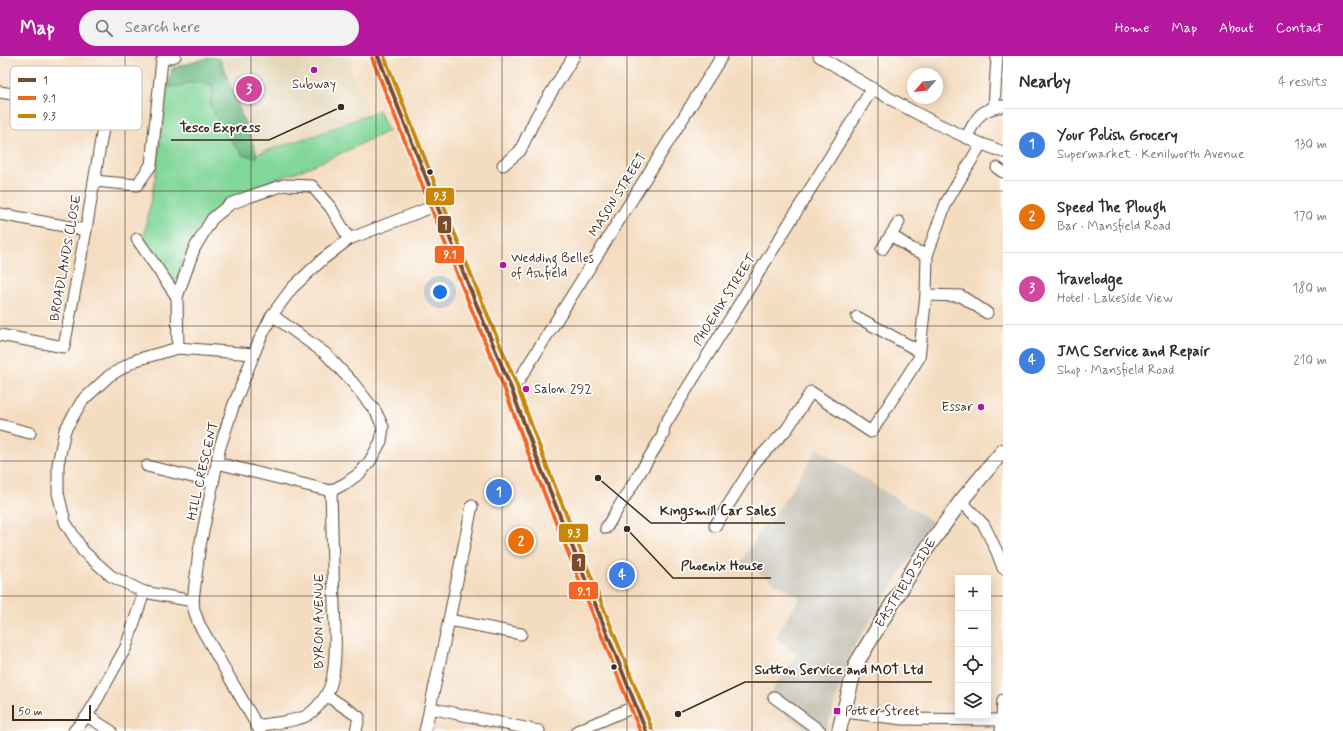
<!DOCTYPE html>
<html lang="en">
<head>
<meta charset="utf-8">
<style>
	body { margin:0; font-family:Mynerve,sans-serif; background:#f2f2f3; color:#2b2b33 }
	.controls { position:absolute; right:12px; bottom:12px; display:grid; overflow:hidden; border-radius:0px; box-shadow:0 2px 10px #0003 }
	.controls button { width:36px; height:36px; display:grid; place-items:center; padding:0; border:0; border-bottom:1px solid #e1e1e2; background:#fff; color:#2b2b33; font:20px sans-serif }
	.compass { position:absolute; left:907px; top:12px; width:36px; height:36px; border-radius:50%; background:#fff; box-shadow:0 2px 10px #0003; rotate:242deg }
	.scale { position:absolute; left:12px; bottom:10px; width:79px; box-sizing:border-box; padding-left:4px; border:2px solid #3b2a1e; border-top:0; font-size:11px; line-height:14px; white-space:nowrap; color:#3b2a1e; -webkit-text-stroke:3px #fff; paint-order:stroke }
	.you { position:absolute; left:440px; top:236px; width:14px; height:14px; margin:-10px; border:3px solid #fff; border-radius:50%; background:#1a73e8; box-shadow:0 0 0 6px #1a73e833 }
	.badge { display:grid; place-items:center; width:26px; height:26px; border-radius:50%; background:#b5179e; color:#fff; font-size:13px; font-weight:700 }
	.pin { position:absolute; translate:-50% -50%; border:2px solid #fff; box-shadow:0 1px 4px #0006 }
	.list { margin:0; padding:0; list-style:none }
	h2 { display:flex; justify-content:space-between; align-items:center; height:52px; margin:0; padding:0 16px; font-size:17px }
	h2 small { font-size:13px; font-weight:400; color:#7c7c81 }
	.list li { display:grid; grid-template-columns:26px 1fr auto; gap:12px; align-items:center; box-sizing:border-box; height:72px; padding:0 16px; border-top:1px solid #e1e1e2 }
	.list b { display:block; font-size:15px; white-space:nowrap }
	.list p { margin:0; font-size:13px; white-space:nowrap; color:#7c7c81 }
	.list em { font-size:13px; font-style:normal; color:#7c7c81 }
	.icon { flex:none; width:22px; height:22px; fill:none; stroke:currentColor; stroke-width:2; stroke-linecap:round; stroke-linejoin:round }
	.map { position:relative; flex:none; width:1003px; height:675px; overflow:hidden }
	header { display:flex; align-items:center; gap:24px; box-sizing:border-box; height:56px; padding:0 20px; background:#b5179e; color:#fff }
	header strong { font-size:19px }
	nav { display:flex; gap:22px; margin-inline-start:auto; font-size:14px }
	.search { width:280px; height:36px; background:#f2f2f3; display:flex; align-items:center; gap:10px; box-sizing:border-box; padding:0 14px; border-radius:22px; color:#7c7c81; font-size:15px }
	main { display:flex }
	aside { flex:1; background:#fff }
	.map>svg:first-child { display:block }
	.built { fill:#e4d6b7 }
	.industrial { fill:#c8c4b8 }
	.green { fill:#81d699; stroke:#5e805c }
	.forest { fill:#68b781; stroke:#527050 }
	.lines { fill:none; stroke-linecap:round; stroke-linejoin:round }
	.minor-casing { stroke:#574536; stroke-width:13 }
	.tertiary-casing { stroke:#574536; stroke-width:16 }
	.secondary-casing { stroke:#574536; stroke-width:18 }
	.minor { stroke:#fff; stroke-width:11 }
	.tertiary { stroke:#fff; stroke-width:14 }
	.secondary { stroke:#fff; stroke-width:16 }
	.bus-1-casing { stroke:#fff; stroke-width:7 }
	.bus-2-casing { stroke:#fff; stroke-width:7 }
	.bus-3-casing { stroke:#fff; stroke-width:7 }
	.bus-1 { stroke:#7a4b2a; stroke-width:4 }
	.bus-2 { stroke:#f26522; stroke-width:4 }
	.bus-3 { stroke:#c88708; stroke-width:4 }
	.grid { fill:none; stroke:#3b2a1e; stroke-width:1; stroke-opacity:0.55 }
	.poi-dot { fill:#b5179e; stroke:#fff; stroke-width:1.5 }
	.bus-dot { fill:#3b2a1e; stroke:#fff; stroke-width:1.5 }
	.labels { text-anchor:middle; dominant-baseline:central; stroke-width:3.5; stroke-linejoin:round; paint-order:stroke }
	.poi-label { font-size:13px; fill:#3b2a1e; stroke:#fff; text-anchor:start }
	.street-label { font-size:13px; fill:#3b2a1e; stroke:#fff }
	.key { fill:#fff; stroke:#c4bfbc; stroke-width:1 }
	.key-label { font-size:11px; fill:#3b2a1e }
	.leader { fill:none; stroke:#3b2a1e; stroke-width:1.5 }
	.callout-dot { fill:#3b2a1e; stroke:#fff; stroke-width:1.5 }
	.callout-label { font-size:14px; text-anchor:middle; font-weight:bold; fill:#3b2a1e; stroke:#fff; stroke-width:3.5; stroke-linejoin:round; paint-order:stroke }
	.line-badge { stroke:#fff; stroke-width:1.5 }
	.badge-label { font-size:11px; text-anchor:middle; font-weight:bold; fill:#fff }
</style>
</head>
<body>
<header>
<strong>Map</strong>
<div class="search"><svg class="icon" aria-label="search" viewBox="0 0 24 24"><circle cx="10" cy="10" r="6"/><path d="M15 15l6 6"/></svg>Search here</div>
<nav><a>Home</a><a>Map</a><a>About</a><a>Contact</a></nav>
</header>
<main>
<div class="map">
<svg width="1003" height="675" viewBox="0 0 1003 675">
	<rect width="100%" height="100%" fill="#fff"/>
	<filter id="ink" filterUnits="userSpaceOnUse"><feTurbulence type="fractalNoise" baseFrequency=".025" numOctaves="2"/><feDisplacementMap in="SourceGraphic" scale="8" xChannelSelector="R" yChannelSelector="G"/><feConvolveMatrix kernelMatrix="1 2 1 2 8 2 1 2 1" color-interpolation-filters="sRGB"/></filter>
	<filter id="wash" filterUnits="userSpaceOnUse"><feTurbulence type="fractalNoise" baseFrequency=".012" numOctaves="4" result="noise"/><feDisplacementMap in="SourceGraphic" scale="16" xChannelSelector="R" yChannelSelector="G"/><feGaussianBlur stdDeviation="0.9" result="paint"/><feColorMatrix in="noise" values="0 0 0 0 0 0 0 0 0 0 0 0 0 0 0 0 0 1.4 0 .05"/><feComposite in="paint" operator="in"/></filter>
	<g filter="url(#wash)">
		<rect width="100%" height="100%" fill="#f4dcc0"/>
		<!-- built -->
		<path class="built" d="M 224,0 L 345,0 L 369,58 L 316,79 L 257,98 L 220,3 Z"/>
		<!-- industrial -->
		<path class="industrial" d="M 817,393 L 933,466 L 851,595 L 826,675 L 809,675 L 765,644 L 798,598 L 775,581 L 800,542 L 741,506 L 765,468 L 769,469 Z"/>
		<!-- green -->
		<path class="green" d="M 187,27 L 212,28 L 211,50 L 255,102 L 257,98 L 316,79 L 379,54 L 388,75 C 360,88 333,102 304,113 C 261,130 211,140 189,187 C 184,198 181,212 176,224 L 170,224 L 143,186 L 155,122 L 168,31 L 182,30 Z"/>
		<!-- forest -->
		<path class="forest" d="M 211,1 L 220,3 L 257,98 L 256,102 L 243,99 L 222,73 L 211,50 L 212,28 L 187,27 L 182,30 L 168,31 L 172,12 Z"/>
	</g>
	<g filter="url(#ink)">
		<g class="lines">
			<defs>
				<g id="minor">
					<path d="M 819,0 C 879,37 936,72 1003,96"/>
					<path d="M 0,36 L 106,54 L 86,174 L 64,291 L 0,279"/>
					<path d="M 994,51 L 997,0"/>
					<path d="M 966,82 C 977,62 978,54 1003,50"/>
					<path d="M 503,109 L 520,95 L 536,61 L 574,0"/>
					<path d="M 997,112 L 1003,116"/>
					<path d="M 94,125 L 137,129 L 151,109 L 162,4 L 175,0"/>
					<path d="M 0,158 L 86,174"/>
					<path d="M 891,179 L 912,193 L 927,199"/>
					<path d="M 137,183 L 177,241"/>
					<path d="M 882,193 L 899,166"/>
					<path d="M 926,239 L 961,240 L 987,257"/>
					<path d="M 857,261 L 919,295"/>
					<path d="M 178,292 L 177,241 L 194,193 L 212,163 L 230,148 L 251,140 L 284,129 L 312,130 L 331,152 L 349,183"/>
					<path d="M 511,332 L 519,324 L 722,0"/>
					<path d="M 0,369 L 30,377"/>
					<path d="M 217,407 L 331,435 L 346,427 L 360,417 L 370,405 L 381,385 L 383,371 L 376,356 L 353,327 L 326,298 L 272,259"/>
					<path d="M 147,410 L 213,426"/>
					<path d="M 961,445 L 984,469 L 997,496 L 1003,512"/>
					<path d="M 715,470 L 756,405 L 787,373 L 811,336 L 871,376 L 919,302 L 926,239 L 927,199 L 946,147 L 981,88"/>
					<path d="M 606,472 L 663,379 L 664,370 L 872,33"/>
					<path d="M 193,545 L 144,536 L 111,520 L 83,495 L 65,466 L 58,437 L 58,408 L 65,374 L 82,345 L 109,320 L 136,304 L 178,292 L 253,298"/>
					<path d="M 449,564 L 521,578"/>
					<path d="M 326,639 L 359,661 L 356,675"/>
					<path d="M 774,641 L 820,675"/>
					<path d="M 430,652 L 539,675"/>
					<path d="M 844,656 L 903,663 L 1002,664"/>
					<path d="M 87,660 L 111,675"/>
					<path d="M 257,670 C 271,667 296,666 308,659 C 319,651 329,638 332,624 C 337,600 335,573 334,548 C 333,510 332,473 331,435"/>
					<path d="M 74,675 L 87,660 L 96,645 L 126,591 L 144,536"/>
					<path d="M 260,675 L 199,568 L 194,554 L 193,545 L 199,495 L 217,407 L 219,394 L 233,351 L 259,285 L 272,259 L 292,232 L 323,203 L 349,183 L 437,149"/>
					<path d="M 425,675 L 449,564 L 472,450"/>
					<path d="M 577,675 L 636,650"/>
					<path d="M 1001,675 L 1003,644"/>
				</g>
				<path id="tertiary" d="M 839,675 L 856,608 L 918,505 L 961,445 L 1003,395"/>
				<path id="secondary" d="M 378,0 L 468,228 L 511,332 L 538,405 L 646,675"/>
			</defs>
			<!-- minor casing -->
			<use href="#minor" class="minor-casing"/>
			<!-- tertiary casing -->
			<use href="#tertiary" class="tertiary-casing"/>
			<!-- secondary casing -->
			<use href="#secondary" class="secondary-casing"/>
			<!-- minor -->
			<use href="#minor" class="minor"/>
			<!-- tertiary -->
			<use href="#tertiary" class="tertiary"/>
			<!-- secondary -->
			<use href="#secondary" class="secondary"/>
			<defs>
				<path id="bus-1" d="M 378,0 L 468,228 L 511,332 L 538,405 L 646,675"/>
				<path id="bus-2" d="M 372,2 L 462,230 L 505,334 L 532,407 L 640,675"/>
				<path id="bus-3" d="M 384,0 L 474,226 L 517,330 L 544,403 L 652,673"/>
			</defs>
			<!-- bus-1 casing -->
			<use href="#bus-1" class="bus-1-casing"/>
			<!-- bus-2 casing -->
			<use href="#bus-2" class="bus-2-casing"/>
			<!-- bus-3 casing -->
			<use href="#bus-3" class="bus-3-casing"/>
			<!-- bus-1 -->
			<use href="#bus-1" class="bus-1"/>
			<!-- bus-2 -->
			<use href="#bus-2" class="bus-2"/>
			<!-- bus-3 -->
			<use href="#bus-3" class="bus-3"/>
		</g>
	</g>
	<!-- grid -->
	<path class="grid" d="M 125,0 L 125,675M 251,0 L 251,675M 376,0 L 376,675M 502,0 L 502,675M 627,0 L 627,675M 752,0 L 752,675M 878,0 L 878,675M 0,135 L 1003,135M 0,270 L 1003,270M 0,405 L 1003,405M 0,540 L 958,540M 988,540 L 1003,540"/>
	<!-- markers -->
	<g class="poi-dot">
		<circle cx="314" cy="14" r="4"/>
		<circle cx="503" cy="209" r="4"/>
		<circle cx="526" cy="333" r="4"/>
		<circle cx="981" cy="351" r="4"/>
		<rect x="833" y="651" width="8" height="8" rx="2"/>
	</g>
	<g class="bus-dot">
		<circle cx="430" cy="116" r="3.5"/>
		<circle cx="614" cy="611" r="3.5"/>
	</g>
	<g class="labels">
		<!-- poi labels -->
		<g class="poi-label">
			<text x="314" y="28" text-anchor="middle">Subway</text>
			<text x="511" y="202">Wedding Belles<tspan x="511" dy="15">of Ashfield</tspan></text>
			<text x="534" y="333">Salon 292</text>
			<text x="973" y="351" text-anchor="end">Essar</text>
			<text x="845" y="655">Potter Street</text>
		</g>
		<!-- street labels -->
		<g class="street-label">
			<text transform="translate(618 139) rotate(-58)">MASON STREET</text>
			<text transform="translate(66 202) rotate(-80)">BROADLANDS CLOSE</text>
			<text transform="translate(725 244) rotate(-58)">PHOENIX STREET</text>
			<text transform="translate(203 415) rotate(-77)">HILL CRESCENT</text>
			<text transform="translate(906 527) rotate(-58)">EASTFIELD SIDE</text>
			<text transform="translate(319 565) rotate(-90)">BYRON AVENUE</text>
		</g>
	</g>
	<!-- legend -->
	<rect x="10" y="10" width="132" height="64" rx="6" class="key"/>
	<rect x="18" y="22" width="18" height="4" fill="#7a4b2a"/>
	<rect x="18" y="40" width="18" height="4" fill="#f26522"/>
	<rect x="18" y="58" width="18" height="4" fill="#c88708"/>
	<g class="key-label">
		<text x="43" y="28">1</text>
		<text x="43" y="46">9.1</text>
		<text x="43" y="64">9.3</text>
	</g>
	<!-- callouts -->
	<path class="leader" d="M341 51L269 84H171M598 422L651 467H785M627 473L673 522H771M678 658L745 626H932"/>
	<g class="callout-dot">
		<circle cx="341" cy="51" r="4"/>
		<circle cx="598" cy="422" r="4"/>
		<circle cx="627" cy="473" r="4"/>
		<circle cx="678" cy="658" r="4"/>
	</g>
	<g class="callout-label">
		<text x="220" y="76">Tesco Express</text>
		<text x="718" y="459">Kingsmill Car Sales</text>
		<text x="722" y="514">Phoenix House</text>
		<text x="839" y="618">Sutton Service and MOT Ltd</text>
	</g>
	<g class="line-badge">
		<rect x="425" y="131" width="30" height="19" rx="4" fill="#c88708"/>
		<rect x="437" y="159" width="15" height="19" rx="4" fill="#7a4b2a"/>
		<rect x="434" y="189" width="31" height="19" rx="4" fill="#f26522"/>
		<rect x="558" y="467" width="31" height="20" rx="4" fill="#c88708"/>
		<rect x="571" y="497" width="15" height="19" rx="4" fill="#7a4b2a"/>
		<rect x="568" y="525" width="31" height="19" rx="4" fill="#f26522"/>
	</g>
	<g class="badge-label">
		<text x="440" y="144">9.3</text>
		<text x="445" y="173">1</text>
		<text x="450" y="202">9.1</text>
		<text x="574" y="481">9.3</text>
		<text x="579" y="510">1</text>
		<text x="584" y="539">9.1</text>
	</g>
</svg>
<div class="controls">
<button>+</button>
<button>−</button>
<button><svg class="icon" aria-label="locate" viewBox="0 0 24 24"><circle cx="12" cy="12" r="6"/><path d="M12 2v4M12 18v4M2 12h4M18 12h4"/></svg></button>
<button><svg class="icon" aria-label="layers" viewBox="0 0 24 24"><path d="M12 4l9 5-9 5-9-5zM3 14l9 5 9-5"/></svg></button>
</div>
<svg class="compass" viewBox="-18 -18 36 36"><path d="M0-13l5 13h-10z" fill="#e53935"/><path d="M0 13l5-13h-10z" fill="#7c7c81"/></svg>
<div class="scale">50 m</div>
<div class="you"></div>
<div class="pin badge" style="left:499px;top:436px;background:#3f7fe0">1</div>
<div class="pin badge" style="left:521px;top:485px;background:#e8710a">2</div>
<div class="pin badge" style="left:249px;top:33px;background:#d1479c">3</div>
<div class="pin badge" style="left:622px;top:519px;background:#3f7fe0">4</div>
</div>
<aside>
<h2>Nearby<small>4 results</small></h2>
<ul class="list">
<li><span class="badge" style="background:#3f7fe0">1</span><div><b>Your Polish Grocery</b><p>Supermarket · Kenilworth Avenue</p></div><em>130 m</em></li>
<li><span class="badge" style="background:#e8710a">2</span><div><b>Speed The Plough</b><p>Bar · Mansfield Road</p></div><em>170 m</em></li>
<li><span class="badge" style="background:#d1479c">3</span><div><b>Travelodge</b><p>Hotel · Lakeside View</p></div><em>180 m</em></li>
<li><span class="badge" style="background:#3f7fe0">4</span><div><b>JMC Service and Repair</b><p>Shop · Mansfield Road</p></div><em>210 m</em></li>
</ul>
</aside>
</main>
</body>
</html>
